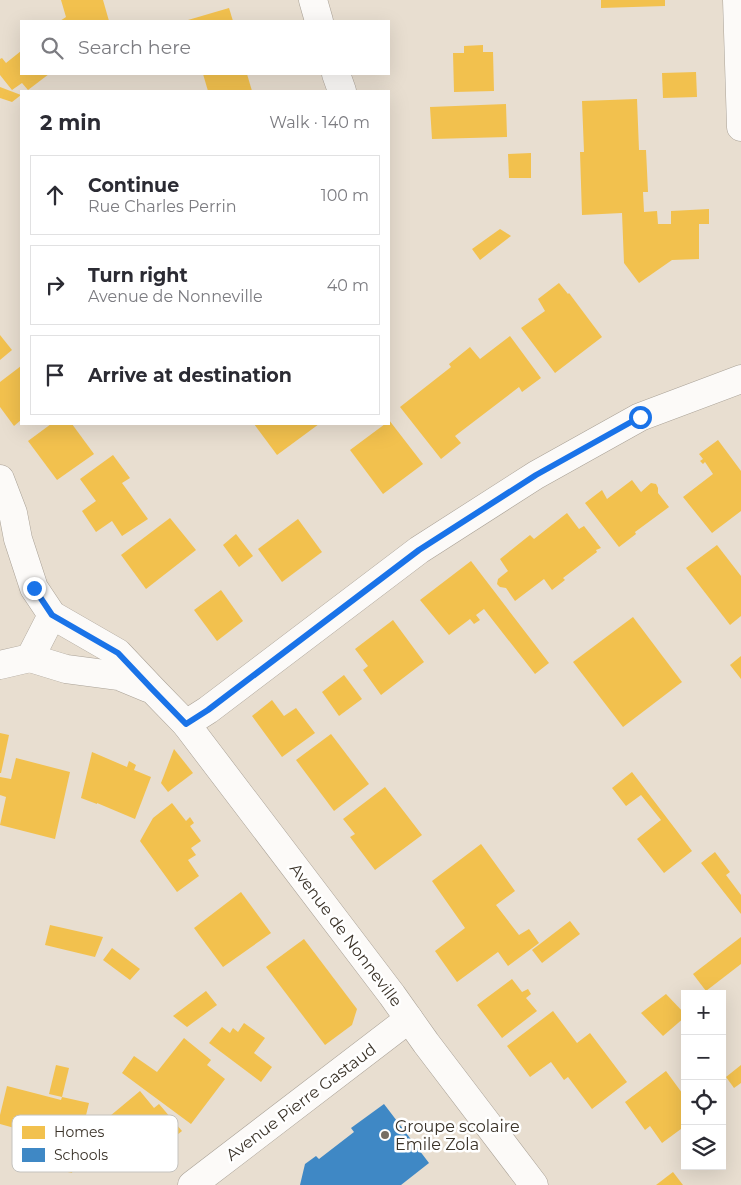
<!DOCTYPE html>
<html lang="en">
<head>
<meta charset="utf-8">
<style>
	body { margin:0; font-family:Montserrat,sans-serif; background:#f2f2f3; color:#2b2b33 }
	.controls { position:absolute; right:15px; bottom:15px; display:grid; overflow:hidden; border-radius:0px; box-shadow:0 5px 20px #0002 }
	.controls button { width:45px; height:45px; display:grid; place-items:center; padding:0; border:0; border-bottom:1px solid #e1e1e2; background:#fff; color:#2b2b33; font:25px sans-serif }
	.stop { position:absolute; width:15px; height:15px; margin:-11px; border:4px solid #1a73e8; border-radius:50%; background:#fff }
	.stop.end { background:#1a73e8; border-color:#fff; box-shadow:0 1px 5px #0008 }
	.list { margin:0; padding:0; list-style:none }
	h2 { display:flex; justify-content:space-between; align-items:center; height:65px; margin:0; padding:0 20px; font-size:21px }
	h2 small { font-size:16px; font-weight:400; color:#7c7c81 }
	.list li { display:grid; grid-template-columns:32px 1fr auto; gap:15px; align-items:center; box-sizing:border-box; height:80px; margin:0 10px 10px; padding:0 10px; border:1px solid #e1e1e2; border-radius:0px }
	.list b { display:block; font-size:19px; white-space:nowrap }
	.list p { margin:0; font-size:16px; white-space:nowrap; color:#7c7c81 }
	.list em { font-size:16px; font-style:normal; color:#7c7c81 }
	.icon { flex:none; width:28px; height:28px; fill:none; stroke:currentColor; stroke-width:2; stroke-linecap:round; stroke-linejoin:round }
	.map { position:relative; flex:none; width:741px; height:1185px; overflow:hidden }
	.search { position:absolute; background:#fff; box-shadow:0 5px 20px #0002; left:20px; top:20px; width:370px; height:55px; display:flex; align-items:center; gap:12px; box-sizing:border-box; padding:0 18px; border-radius:0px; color:#7c7c81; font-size:19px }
	.panel { position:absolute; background:#fff; box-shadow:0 5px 20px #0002; left:20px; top:90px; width:370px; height:335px; border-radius:0px }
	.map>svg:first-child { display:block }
	.homes { fill:#f2c14e }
	.schools { fill:#3f88c5 }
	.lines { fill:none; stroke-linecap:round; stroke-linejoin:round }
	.minor-casing { stroke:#a9a196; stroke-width:29 }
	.tertiary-casing { stroke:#a9a196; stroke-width:29 }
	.minor { stroke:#fcfaf8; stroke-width:28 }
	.tertiary { stroke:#fcfaf8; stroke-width:28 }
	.route { stroke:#1a73e8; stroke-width:6 }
	.poi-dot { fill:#776e63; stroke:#fff; stroke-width:2 }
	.labels { text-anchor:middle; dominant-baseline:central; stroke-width:5; stroke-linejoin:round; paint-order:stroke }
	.street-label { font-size:16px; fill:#3a3228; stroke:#fff }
	.poi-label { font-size:16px; fill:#3a3228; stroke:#fff; text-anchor:start }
	.key { fill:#fff; stroke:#c4c2be; stroke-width:1 }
	.key-label { font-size:14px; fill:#3a3228 }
</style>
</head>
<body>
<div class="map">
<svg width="741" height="1185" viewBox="0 0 741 1185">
	<rect width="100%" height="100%" fill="#e8ded0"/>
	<!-- homes -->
	<g class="homes">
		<path d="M 61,0 L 103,0 L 109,21 L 60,21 L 66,17 Z"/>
		<path d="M 601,0 L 665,0 L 665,6 L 601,8 Z"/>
		<path d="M 229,8 L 233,21 L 189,21 L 188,20 Z"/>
		<path d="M 483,45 L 483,52 L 493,52 L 494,91 L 454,92 L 453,53 L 464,53 L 464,46 Z"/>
		<path d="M 21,51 L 21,74 L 49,74 L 28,90 L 22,83 L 12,90 L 0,75 L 0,59 L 2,58 L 6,63 Z"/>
		<path d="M 696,72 L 697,97 L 663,98 L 662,73 Z"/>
		<path d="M 203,74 L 247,74 L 252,91 L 208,91 Z"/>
		<path d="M 0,87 L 21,95 L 12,102 L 0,98 Z"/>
		<path d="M 637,99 L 639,150 L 646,150 L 648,192 L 643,192 L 644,212 L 657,211 L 658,224 L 671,224 L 671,211 L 709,209 L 709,224 L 699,224 L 699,259 L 672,260 L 639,283 L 624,263 L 622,213 L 582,215 L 580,152 L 584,152 L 582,101 Z"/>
		<path d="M 506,104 L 507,137 L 432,139 L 430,107 Z"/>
		<path d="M 531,153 L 531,178 L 509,178 L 508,154 Z"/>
		<path d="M 500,229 L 511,236 L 480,260 L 472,249 Z"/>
		<path d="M 559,283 L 568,294 L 569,293 L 602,337 L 555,373 L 521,328 L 545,311 L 538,299 Z"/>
		<path d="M 0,335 L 12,350 L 0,360 Z"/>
		<path d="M 510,336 L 541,378 L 522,392 L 519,387 L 455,436 L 461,443 L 441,459 L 400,407 L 451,367 L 449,364 L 470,347 L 480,359 Z"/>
		<path d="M 21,366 L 21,420 L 14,426 L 0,407 L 0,382 Z"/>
		<path d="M 389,420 L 423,464 L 383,494 L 350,450 L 385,424 L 389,424 Z"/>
		<path d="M 51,424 L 72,424 L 94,454 L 57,480 L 28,441 Z"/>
		<path d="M 254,424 L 319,424 L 277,455 Z"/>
		<path d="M 718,440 L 741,471 L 741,511 L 712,533 L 683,497 L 713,474 L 705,462 L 703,464 L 700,461 L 703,459 L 699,454 Z"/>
		<path d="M 113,455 L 130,478 L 122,483 L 148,519 L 122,536 L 112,521 L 96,532 L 82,511 L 96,501 L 80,479 Z"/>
		<path d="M 632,480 L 641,492 L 651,483 L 656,484 L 658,488 L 658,493 L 669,507 L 635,532 L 636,534 L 619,547 L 585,503 L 602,490 L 607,499 Z"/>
		<path d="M 567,513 L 579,529 L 584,526 L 601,548 L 596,550 L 597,552 L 563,578 L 565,580 L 552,590 L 544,579 L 515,601 L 506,588 L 500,587 L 497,584 L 498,579 L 508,571 L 500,559 L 530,535 L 534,539 Z"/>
		<path d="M 170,518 L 196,550 L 146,589 L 121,555 Z"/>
		<path d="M 298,519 L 322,552 L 282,582 L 258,549 Z"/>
		<path d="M 236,534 L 253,556 L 239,567 L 223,545 Z"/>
		<path d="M 717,545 L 741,576 L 741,616 L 730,625 L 686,568 Z"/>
		<path d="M 471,561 L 549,663 L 535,674 L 484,609 L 476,615 L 480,620 L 474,624 L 470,619 L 449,635 L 420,600 Z"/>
		<path d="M 221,590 L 243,621 L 217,641 L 194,610 Z"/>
		<path d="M 633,617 L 682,682 L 623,727 L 573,662 Z"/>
		<path d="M 393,620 L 424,662 L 381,695 L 363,670 L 368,666 L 355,649 Z"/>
		<path d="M 741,656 L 741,679 L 730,665 Z"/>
		<path d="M 344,675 L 362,699 L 339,716 L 322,692 Z"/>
		<path d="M 272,700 L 284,716 L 296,708 L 315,733 L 282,757 L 252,716 Z"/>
		<path d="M 0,733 L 9,735 L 1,773 L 0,773 Z"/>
		<path d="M 331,734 L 369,784 L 334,811 L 296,760 Z"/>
		<path d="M 174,749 L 193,773 L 168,792 L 161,783 Z"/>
		<path d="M 92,752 L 127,767 L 129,761 L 136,765 L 134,770 L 151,777 L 135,819 L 97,803 L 97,804 L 81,798 Z"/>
		<path d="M 16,758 L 70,772 L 55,839 L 0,825 L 6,797 L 0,795 L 0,777 L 11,779 Z"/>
		<path d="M 632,772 L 692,851 L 664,873 L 637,839 L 661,820 L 641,795 L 626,806 L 612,788 Z"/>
		<path d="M 385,787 L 422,835 L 375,870 L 350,837 L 355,834 L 343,819 Z"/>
		<path d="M 172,803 L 186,821 L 190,817 L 194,823 L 190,826 L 201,841 L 191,848 L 196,855 L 188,860 L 199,876 L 177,892 L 140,841 L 153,818 Z"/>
		<path d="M 481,844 L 515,891 L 496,905 L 519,935 L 529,929 L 539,943 L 508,966 L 498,952 L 457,982 L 435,951 L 465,928 L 432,881 Z"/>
		<path d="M 715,852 L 730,872 L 726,875 L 741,895 L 741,914 L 701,863 Z"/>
		<path d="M 241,892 L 271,933 L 223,967 L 194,928 Z"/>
		<path d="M 570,921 L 580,934 L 542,963 L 532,950 Z"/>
		<path d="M 50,925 L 103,937 L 95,957 L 45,945 Z"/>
		<path d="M 741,937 L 741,964 L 706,991 L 693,974 Z"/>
		<path d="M 304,939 L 357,1009 L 352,1025 L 325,1045 L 266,967 Z"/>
		<path d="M 112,948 L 140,969 L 130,980 L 103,960 Z"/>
		<path d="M 512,979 L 522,992 L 528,989 L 531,994 L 526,998 L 537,1011 L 502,1038 L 477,1005 Z"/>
		<path d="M 206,991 L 217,1005 L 187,1027 L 173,1016 Z"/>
		<path d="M 666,994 L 685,1014 L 685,1017 L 663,1036 L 641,1013 Z"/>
		<path d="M 553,1011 L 577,1043 L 590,1033 L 627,1082 L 592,1109 L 568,1077 L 564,1080 L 551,1062 L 530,1077 L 507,1046 Z"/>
		<path d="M 244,1023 L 265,1038 L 254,1053 L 272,1067 L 261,1082 L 209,1043 L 222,1027 L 230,1033 L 233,1028 L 238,1032 Z"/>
		<path d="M 184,1038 L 211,1060 L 207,1065 L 225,1079 L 191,1124 L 122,1073 L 134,1056 L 157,1072 Z"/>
		<path d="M 56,1065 L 69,1068 L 62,1097 L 49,1094 Z"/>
		<path d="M 741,1065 L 741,1083 L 734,1088 L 726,1077 Z"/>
		<path d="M 666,1071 L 685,1097 L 685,1126 L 662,1143 L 650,1126 L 645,1130 L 625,1102 Z"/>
		<path d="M 7,1086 L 61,1100 L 62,1097 L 89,1103 L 72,1173 L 46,1167 L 47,1161 L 31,1156 L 37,1128 L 19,1123 L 18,1129 L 0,1124 L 0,1115 Z"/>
		<path d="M 140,1091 L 154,1108 L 159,1104 L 182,1131 L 145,1160 L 110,1116 Z"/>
		<path d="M 673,1172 L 683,1185 L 656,1185 Z"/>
	</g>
	<!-- schools -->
	<path class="schools" d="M 384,1104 L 429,1163 L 401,1185 L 300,1185 L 305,1164 L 316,1156 L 319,1159 L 354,1132 L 351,1128 Z"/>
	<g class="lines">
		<defs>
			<g id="minor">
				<path d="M 313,0 L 319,21"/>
				<path d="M 737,0 L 741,127"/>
				<path d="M 336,74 L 342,91"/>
				<path d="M 0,665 L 30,658 L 52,615"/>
				<path d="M 186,724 L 208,710 L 419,550 L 536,475 L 640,417 L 741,379"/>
				<path d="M 192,1185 L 409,1019"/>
			</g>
			<g id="tertiary">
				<path d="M 0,479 L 13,513 L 18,539 L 34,588 L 52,615 L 118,653 L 152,689 L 186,724 L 392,995 L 426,1043 L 534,1185"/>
				<path d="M 30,658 L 66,669 L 119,676 L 148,688"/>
			</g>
		</defs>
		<!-- minor casing -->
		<use href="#minor" class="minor-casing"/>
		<!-- tertiary casing -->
		<use href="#tertiary" class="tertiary-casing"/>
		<!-- minor -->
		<use href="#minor" class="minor"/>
		<!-- tertiary -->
		<use href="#tertiary" class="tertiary"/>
	</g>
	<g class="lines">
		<!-- route -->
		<path class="route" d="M 34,588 L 52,615 L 118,653 L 152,689 L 186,724 L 208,710 L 419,550 L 536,475 L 640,417"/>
	</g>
	<!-- markers -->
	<circle class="poi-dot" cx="385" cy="1135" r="5"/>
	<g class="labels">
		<!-- street labels -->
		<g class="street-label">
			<text transform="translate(346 935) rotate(53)">Avenue de Nonneville</text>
			<text transform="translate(301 1102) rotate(-37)">Avenue Pierre Gastaud</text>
		</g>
		<!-- poi labels -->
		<g class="poi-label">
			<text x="395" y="1126">Groupe scolaire<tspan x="395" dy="18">Emile Zola</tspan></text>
		</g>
	</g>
	<!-- legend -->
	<rect x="12" y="1115" width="166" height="57" rx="8" class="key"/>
	<rect x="22" y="1126" width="23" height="13" fill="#f2c14e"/>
	<rect x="22" y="1148" width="23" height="14" fill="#3f88c5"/>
	<g class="key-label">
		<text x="54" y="1137">Homes</text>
		<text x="54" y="1160">Schools</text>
	</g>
</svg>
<div class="controls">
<button>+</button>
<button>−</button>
<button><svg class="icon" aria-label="locate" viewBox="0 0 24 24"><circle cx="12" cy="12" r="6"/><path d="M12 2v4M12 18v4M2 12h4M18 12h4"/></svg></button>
<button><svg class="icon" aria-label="layers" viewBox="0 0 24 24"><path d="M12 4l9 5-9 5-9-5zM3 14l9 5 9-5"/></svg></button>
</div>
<div class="stop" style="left:640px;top:417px"></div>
<div class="stop end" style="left:34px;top:588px"></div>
<div class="search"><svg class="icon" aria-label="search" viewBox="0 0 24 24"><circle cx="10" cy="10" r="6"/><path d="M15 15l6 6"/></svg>Search here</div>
<section class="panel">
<h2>2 min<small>Walk · 140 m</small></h2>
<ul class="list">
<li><svg class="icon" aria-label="ahead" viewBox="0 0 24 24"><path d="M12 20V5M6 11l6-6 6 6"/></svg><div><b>Continue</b><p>Rue Charles Perrin</p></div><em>100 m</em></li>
<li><svg class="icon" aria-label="right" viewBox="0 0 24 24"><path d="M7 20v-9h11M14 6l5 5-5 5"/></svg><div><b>Turn right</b><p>Avenue de Nonneville</p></div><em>40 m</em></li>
<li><svg class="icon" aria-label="arrive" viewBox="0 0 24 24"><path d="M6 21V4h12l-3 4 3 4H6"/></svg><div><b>Arrive at destination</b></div></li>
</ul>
</section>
</div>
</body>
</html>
